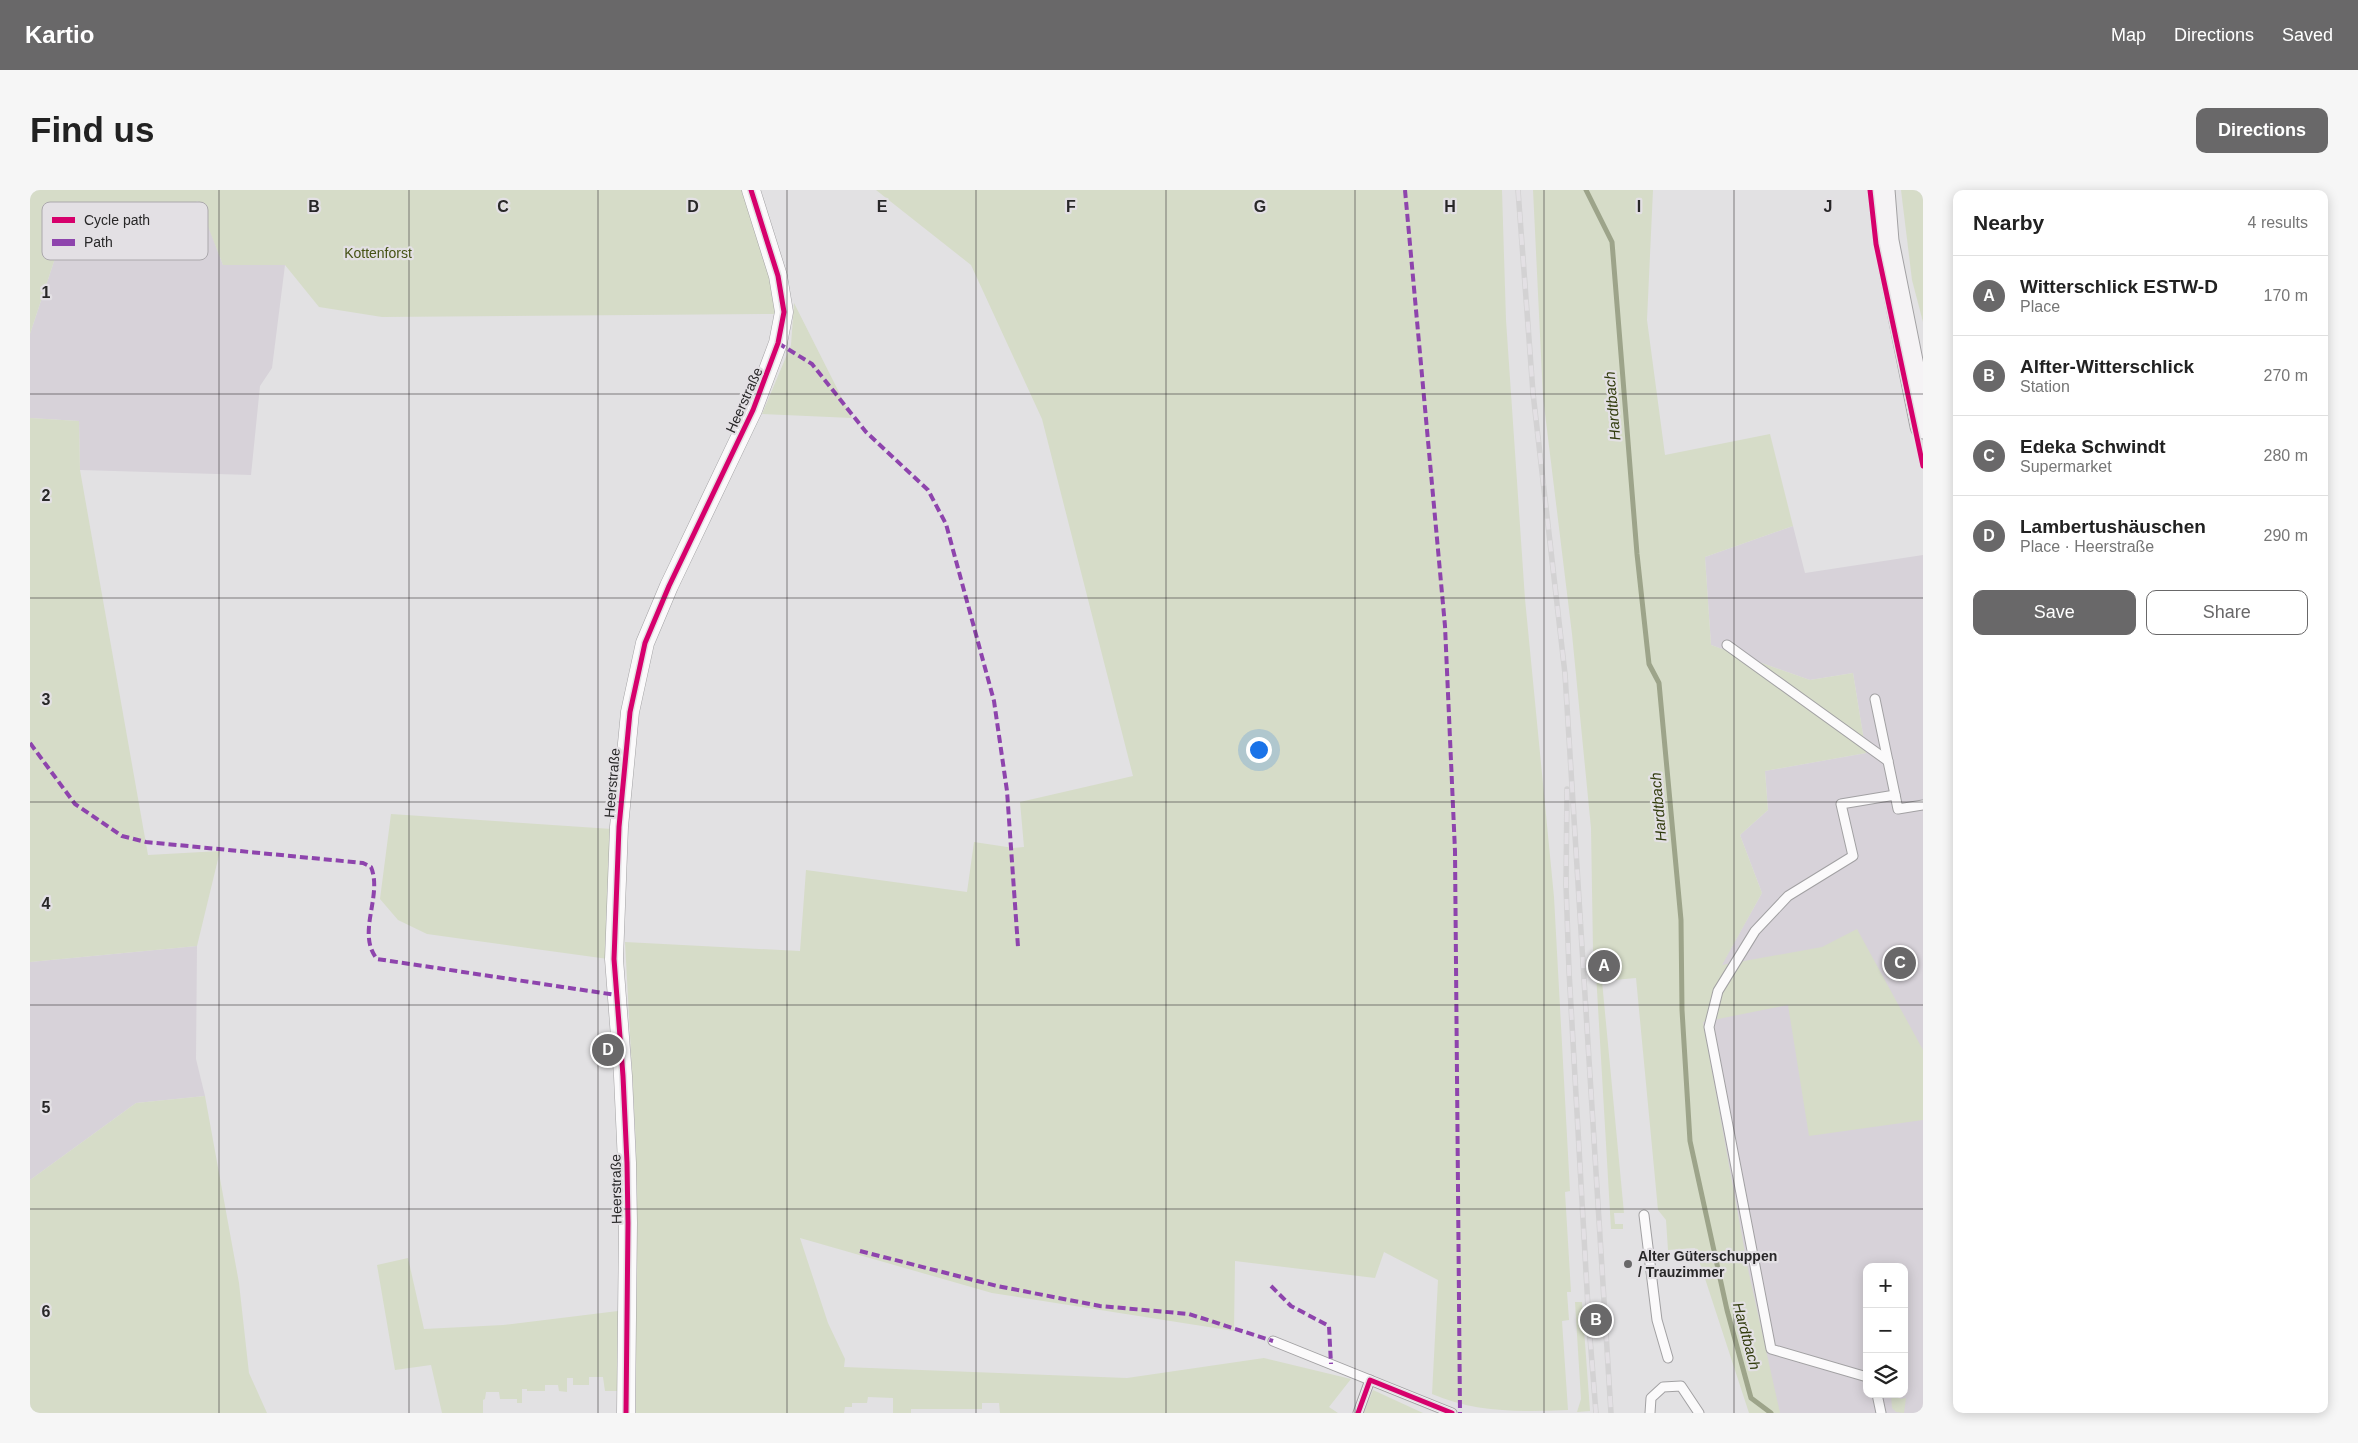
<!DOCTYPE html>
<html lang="en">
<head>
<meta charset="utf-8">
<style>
	body { margin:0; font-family:Arial,sans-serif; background:#f6f6f6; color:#222 }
	.controls { position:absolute; right:15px; bottom:15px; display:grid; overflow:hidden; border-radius:10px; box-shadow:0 2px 12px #0003 }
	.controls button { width:45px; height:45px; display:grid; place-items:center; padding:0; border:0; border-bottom:1px solid #e0e0e0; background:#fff; color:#222; font:25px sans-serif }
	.you { position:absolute; left:1228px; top:559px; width:18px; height:18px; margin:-12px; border:4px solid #fff; border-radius:50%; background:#1a73e8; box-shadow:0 0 0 8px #1a73e833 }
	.badge { display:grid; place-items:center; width:32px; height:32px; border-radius:50%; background:#696869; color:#fff; font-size:16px; font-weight:700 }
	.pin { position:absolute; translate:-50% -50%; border:2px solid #fff; box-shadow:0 1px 5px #0006 }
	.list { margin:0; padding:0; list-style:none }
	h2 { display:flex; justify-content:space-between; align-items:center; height:65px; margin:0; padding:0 20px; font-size:21px }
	h2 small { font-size:16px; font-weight:400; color:#767676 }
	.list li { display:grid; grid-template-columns:32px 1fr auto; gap:15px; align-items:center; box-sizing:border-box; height:80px; padding:0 20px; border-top:1px solid #e0e0e0 }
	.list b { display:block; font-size:19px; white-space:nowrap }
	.list p { margin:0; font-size:16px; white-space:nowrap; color:#767676 }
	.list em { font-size:16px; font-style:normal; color:#767676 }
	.actions { display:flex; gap:10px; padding:15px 20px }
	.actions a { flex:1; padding:11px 0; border:1px solid #696869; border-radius:10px; text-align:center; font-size:18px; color:#696869 }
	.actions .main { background:#696869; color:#fff }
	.icon { flex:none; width:28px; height:28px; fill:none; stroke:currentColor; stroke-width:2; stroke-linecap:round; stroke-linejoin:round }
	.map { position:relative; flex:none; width:1893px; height:1223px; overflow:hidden; border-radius:10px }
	header { display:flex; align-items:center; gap:30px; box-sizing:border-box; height:70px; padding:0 25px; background:#696869; color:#fff }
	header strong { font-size:24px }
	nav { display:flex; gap:28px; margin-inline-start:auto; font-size:18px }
	.intro { display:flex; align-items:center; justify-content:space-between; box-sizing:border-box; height:120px; padding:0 30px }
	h1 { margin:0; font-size:35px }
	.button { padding:12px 22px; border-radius:10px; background:#696869; color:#fff; font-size:18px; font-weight:700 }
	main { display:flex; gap:30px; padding:0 30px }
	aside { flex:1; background:#fff; border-radius:10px; box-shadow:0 2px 12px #0003 }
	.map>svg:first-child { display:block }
	.built { fill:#d7d2d9; fill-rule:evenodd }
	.green { fill:#d6dcc8 }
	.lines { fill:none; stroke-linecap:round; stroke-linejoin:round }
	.stream { stroke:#9da48a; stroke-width:5 }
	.service-casing { stroke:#a2a1a3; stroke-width:11 }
	.minor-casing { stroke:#a2a1a3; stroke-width:19 }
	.secondary-casing { stroke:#a2a1a3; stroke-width:27 }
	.service { stroke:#fbfafb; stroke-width:9 }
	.minor { stroke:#fbfafb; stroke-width:18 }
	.secondary { stroke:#f5f3f5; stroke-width:25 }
	.rail-casing { stroke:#d3d2d3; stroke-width:5.5 }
	.rail { stroke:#e3e0e4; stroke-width:4; stroke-dasharray:11; stroke-linecap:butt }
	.quiet { stroke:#8e44ad; stroke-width:4; stroke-dasharray:8 4; stroke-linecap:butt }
	.cycleway-casing { stroke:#e3e0e4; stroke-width:8 }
	.cycleway { stroke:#d6006c; stroke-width:5 }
	.grid { fill:none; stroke:#282728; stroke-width:1; stroke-opacity:0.55 }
	.poi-dot { fill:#696869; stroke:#e3e0e4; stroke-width:2 }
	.labels { text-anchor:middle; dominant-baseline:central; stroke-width:4.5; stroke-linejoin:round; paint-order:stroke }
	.park-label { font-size:14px; fill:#455214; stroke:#e3e0e4 }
	.street-label { font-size:14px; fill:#282728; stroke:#e3e0e4 }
	.poi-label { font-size:14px; font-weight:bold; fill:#282728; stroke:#e3e0e4; text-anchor:start }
	.water-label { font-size:15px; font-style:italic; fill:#313b0d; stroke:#e3e0e4 }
	.key { fill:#e3e0e4; stroke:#aba8ac; stroke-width:1 }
	.key-label { font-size:14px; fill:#282728 }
	.grid-label { font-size:16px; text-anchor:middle; font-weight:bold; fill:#282728; stroke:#e3e0e4; stroke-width:4.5; stroke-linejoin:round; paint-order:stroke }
</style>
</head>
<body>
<header>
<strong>Kartio</strong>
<nav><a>Map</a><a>Directions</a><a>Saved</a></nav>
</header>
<div class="intro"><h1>Find us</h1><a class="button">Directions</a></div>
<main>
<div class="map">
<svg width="1893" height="1223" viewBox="0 0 1893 1223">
	<rect width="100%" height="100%" fill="#e2e1e3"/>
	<!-- built -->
	<g class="built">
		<path d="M 169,11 L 193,75 L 255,75 L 242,178 L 230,196 L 221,285 L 50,280 L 49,231 L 0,228 L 0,144 L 36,35 L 89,49 Z"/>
		<path d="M 1763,336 L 1775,383 L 1893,365 L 1893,1223 L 1740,1223 L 1643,880 L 1691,776 L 1732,703 L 1710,645 L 1738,620 L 1735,581 L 1836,563 L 1823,483 L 1780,490 L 1681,455 L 1675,367 ZM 1837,1077 L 1874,1077 L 1874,1204 L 1837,1204 Z"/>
		<path d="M 167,756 L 166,869 L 175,906 L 106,913 L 0,990 L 0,772 Z"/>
	</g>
	<!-- green -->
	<g class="green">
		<path d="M 0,0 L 716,0 L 737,71 L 746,124 L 352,127 L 289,117 L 255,75 L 193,75 L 168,11 L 89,49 L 36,35 L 0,144 Z"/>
		<path d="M 846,0 L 1472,0 L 1476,130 L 1495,409 L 1524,707 L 1540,1001 L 1535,1002 L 1541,1102 L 1537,1102 L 1539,1130 L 1532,1131 L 1538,1220 C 1491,1222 1447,1223 1402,1204 L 1408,1090 L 1354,1062 L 1345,1088 L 1205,1071 L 1204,1141 L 962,1103 L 770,1048 L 798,1133 L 815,1169 L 814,1177 L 1097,1188 L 1234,1168 L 1321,1189 L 1299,1217 L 1308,1223 L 970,1223 L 969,1213 L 952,1213 L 952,1219 L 881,1219 L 881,1223 L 863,1223 L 863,1208 L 838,1207 L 837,1213 L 822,1213 L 822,1217 L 815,1217 L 814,1223 L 606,1223 L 604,1106 L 606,956 L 595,752 L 770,761 L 776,680 L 937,702 L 944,652 L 984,658 L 994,657 L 990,612 L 1103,586 L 1012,229 L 941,75 Z"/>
		<path d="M 1503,0 L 1623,0 L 1617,130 L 1635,265 L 1740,244 L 1763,336 L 1675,367 L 1681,455 L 1780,490 L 1823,483 L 1836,563 L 1735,581 L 1738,620 L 1710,645 L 1732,703 L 1692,775 L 1792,757 L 1827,739 L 1893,860 L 1893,930 L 1779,946 L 1758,815 L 1673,832 L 1718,1079 L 1750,1223 L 1719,1223 L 1665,1058 L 1638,1060 L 1636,1030 L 1628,1020 L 1606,788 L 1584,790 L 1582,760 L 1563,761 L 1561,638 L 1542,444 L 1513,207 Z"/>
		<path d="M 1871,0 L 1893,0 L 1893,132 L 1882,90 Z"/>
		<path d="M 764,113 L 822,228 L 732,224 L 761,155 Z"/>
		<path d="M 0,228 L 49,231 L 50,280 L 118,665 L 190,661 L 167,756 L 0,772 Z"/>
		<path d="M 361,624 L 582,639 L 577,717 L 578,769 L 397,744 L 368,730 L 350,709 Z"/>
		<path d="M 1566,783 L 1571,786 L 1572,791 L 1594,1023 L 1584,1023 L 1585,1034 L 1593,1034 L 1593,1039 L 1581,1039 Z"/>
		<path d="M 175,906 L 209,1093 L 219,1183 L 237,1223 L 0,1223 L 0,990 L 106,913 Z"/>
		<path d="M 378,1068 L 394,1139 L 473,1135 L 588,1121 L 587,1201 L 575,1201 L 573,1187 L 559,1187 L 559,1195 L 543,1195 L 543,1188 L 537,1188 L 537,1202 L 529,1201 L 528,1195 L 515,1195 L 515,1201 L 497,1201 L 497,1199 L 492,1199 L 492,1213 L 487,1213 L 487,1209 L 470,1209 L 469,1202 L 456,1202 L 455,1209 L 453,1210 L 453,1223 L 412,1223 L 401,1175 L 365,1180 L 347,1075 Z"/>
		<path d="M 1545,1112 L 1552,1112 L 1560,1221 L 1547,1222 L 1551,1209 Z"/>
		<path d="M 1343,1200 L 1393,1223 L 1334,1223 Z"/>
		<path d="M 1861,1204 L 1869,1204 L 1870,1209 L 1876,1208 L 1874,1223 L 1866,1222 L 1862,1218 Z"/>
	</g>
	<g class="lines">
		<!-- stream -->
		<path class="stream" d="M 1556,0 L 1582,52 L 1607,364 L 1617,456 L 1619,474 L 1629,493 L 1651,730 L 1652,820 L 1660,951 L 1697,1120 L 1721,1208 L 1741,1223"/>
		<defs>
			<g id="service">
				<path d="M 1697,455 L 1858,571"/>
				<path d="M 1845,509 L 1868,619 L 1893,615"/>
				<path d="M 1614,1025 L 1627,1130 L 1638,1168"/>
				<path d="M 1243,1151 L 1422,1223"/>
				<path d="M 1837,1187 L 1741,1159 L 1679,837 L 1688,801 L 1725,741 L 1758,706 L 1823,666 L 1811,614 L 1865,605"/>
				<path d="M 1847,1204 L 1851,1223"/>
				<path d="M 1328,1223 L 1340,1190"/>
				<path d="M 1620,1223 L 1621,1208 L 1633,1197 L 1651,1196 L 1669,1223"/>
			</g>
			<path id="minor" d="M 596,1223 L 598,1033 L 597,973 L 593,886 L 584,769 L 589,637 L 600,522 L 615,453 L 639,396 L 723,220 L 748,153 L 754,122 L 748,86 L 721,0"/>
			<path id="secondary" d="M 1852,0 L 1856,51 L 1893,236"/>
		</defs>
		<!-- service casing -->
		<use href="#service" class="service-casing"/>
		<!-- minor casing -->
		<use href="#minor" class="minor-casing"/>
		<!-- secondary casing -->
		<use href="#secondary" class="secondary-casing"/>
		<!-- service -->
		<use href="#service" class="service"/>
		<!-- minor -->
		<use href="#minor" class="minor"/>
		<!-- secondary -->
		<use href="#secondary" class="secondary"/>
		<defs>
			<g id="rail">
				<path d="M 1488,0 L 1503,203 L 1535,484 L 1581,1223"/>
				<path d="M 1537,599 L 1536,695 L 1539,781 L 1559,1135 L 1566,1223"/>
			</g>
		</defs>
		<!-- rail casing -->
		<use href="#rail" class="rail-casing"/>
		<!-- rail -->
		<use href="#rail" class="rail"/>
		<!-- quiet -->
		<g class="quiet">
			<path d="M 1375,0 L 1415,436 L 1425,661 L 1430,1223"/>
			<path d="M 748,153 L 782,174 L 836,242 L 898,300 L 916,334 L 964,511 L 977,601 L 988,757"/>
			<path d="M 0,553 L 45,614 L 92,646 L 116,652 L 333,673 L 341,677 C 353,706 326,743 347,769 L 586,805"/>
			<path d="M 830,1061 L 967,1096 L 1070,1116 L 1159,1124 L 1243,1151"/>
			<path d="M 1241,1096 L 1261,1116 L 1299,1136 L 1301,1174"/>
		</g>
		<defs>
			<g id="cycleway">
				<path d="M 1840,0 L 1846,54 L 1893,276"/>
				<path d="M 596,1223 L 598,1033 L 597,973 L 593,886 L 584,769 L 589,637 L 600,522 L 615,453 L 639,396 L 723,220 L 748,153 L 754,122 L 748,86 L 721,0"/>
				<path d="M 1328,1223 L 1340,1190 L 1422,1223"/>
			</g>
		</defs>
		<!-- cycleway casing -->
		<use href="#cycleway" class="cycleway-casing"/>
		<!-- cycleway -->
		<use href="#cycleway" class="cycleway"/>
	</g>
	<!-- grid -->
	<path class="grid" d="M 189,0 L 189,1223M 379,0 L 379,1223M 568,0 L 568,1223M 757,0 L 757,1223M 946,0 L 946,1223M 1136,0 L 1136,1223M 1325,0 L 1325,1223M 1514,0 L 1514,1223M 1704,0 L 1704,1223M 0,204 L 1893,204M 0,408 L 1893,408M 0,612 L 1893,612M 0,815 L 1893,815M 0,1019 L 1893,1019"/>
	<!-- markers -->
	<circle class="poi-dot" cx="1598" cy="1074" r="5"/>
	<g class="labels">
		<!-- park labels -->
		<g class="park-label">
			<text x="348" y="63">Kottenforst</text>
		</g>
		<!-- street labels -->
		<g class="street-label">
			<text transform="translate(714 210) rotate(-66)">Heerstraße</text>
			<text transform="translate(582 593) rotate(-85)">Heerstraße</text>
			<text transform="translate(586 999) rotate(-91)">Heerstraße</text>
		</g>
		<!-- poi labels -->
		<g class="poi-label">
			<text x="1608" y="1066">Alter Güterschuppen<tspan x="1608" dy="16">/ Trauzimmer</tspan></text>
		</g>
		<!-- water labels -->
		<g class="water-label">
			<text transform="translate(1582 216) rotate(-95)">Hardtbach</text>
			<text transform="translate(1628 617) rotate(-95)">Hardtbach</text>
			<text transform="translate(1717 1146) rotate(75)">Hardtbach</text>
		</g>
	</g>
	<!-- legend -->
	<rect x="12" y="12" width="166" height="58" rx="8" class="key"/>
	<rect x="22" y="27" width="23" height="6" fill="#d6006c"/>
	<rect x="22" y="49" width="23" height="7" fill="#8e44ad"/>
	<g class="key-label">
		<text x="54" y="35">Cycle path</text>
		<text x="54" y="57">Path</text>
	</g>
	<g class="grid-label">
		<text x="284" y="22">B</text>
		<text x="473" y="22">C</text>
		<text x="663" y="22">D</text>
		<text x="852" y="22">E</text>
		<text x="1041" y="22">F</text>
		<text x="1230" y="22">G</text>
		<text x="1420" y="22">H</text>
		<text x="1609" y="22">I</text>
		<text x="1798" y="22">J</text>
		<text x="16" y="108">1</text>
		<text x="16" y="311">2</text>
		<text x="16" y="515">3</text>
		<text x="16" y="719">4</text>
		<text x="16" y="923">5</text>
		<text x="16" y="1127">6</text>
	</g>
</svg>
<div class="controls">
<button>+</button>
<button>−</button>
<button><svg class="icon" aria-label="layers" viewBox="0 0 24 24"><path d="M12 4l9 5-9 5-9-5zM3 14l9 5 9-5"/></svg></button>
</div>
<div class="you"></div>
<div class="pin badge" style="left:1574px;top:776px">A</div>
<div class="pin badge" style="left:1566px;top:1130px">B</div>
<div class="pin badge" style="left:1870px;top:773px">C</div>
<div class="pin badge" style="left:578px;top:860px">D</div>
</div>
<aside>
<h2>Nearby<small>4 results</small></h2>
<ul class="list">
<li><span class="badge">A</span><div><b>Witterschlick ESTW-D</b><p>Place</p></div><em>170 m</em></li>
<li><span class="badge">B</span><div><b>Alfter-Witterschlick</b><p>Station</p></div><em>270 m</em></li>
<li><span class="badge">C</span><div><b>Edeka Schwindt</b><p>Supermarket</p></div><em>280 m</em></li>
<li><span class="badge">D</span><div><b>Lambertushäuschen</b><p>Place · Heerstraße</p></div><em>290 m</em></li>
</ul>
<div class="actions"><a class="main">Save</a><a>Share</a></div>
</aside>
</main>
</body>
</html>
